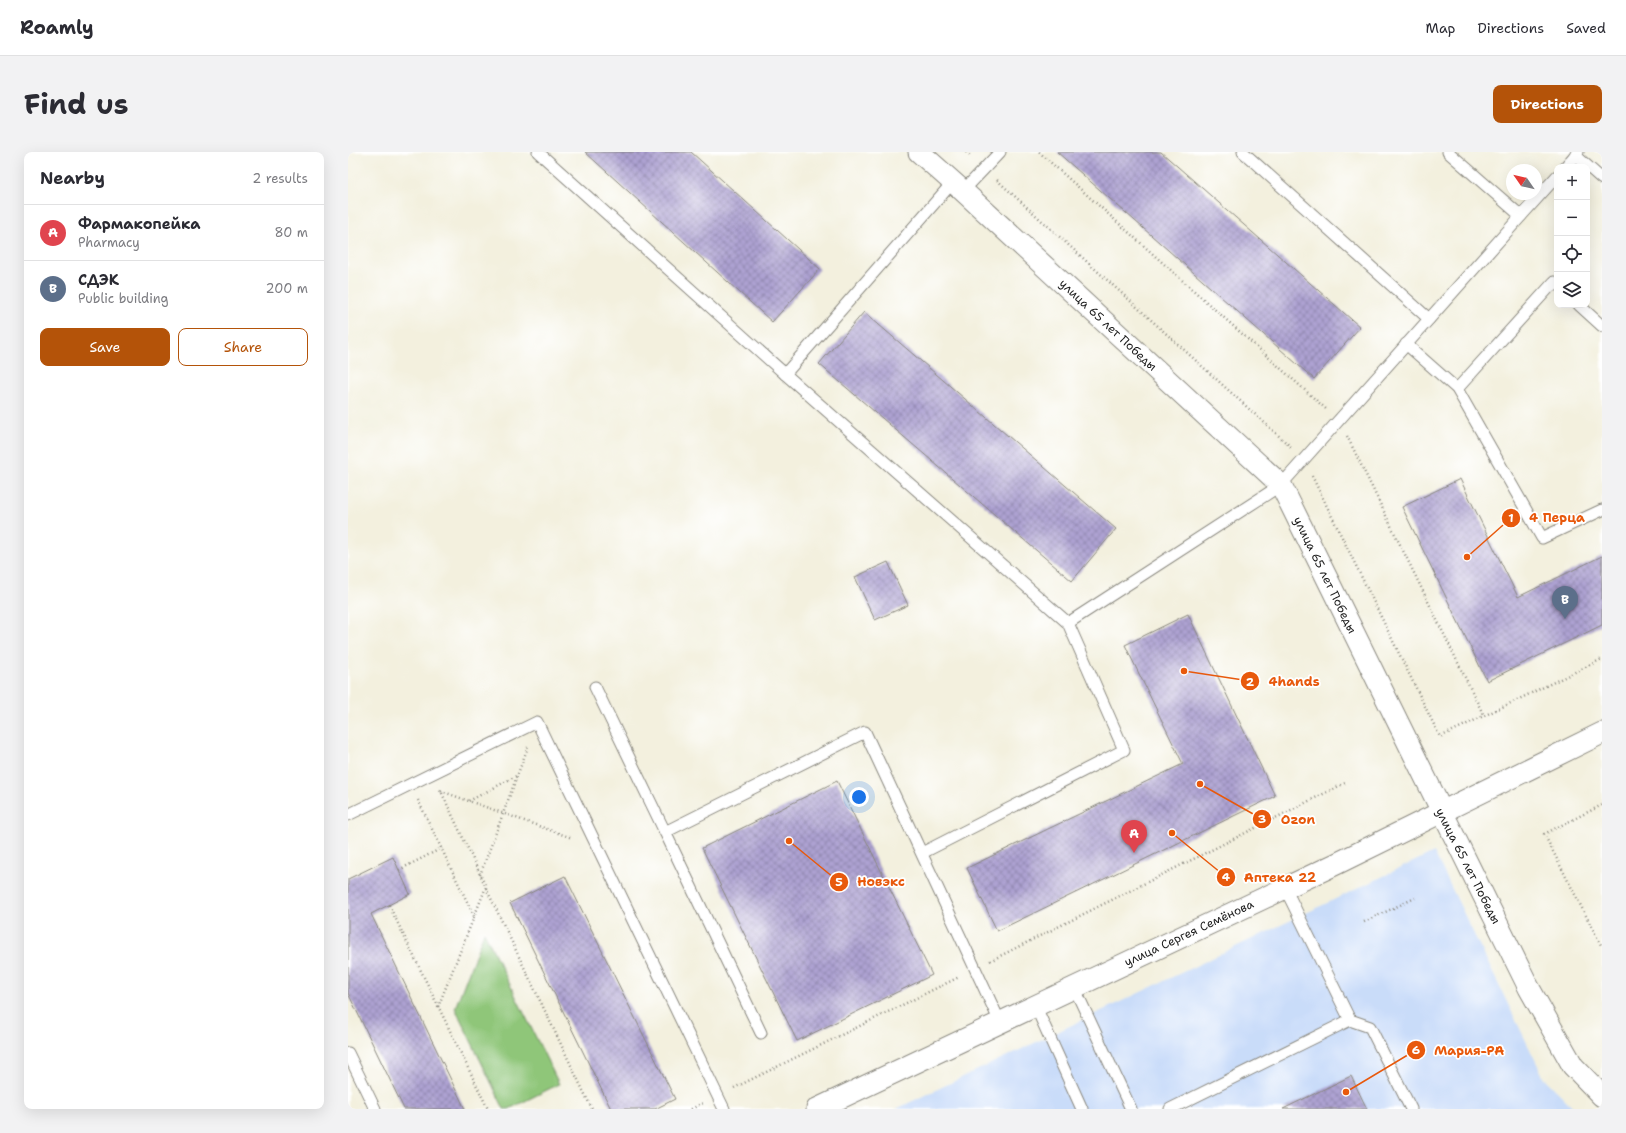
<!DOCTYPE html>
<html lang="en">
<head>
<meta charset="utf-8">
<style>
	body { margin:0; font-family:"Shantell Sans",sans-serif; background:#f2f2f3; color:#2b2b33 }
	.controls { position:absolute; right:12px; top:12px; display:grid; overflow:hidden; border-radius:8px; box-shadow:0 4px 16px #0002 }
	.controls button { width:36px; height:36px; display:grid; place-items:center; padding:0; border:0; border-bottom:1px solid #e1e1e2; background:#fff; color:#2b2b33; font:20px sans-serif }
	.compass { position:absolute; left:1158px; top:12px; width:36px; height:36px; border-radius:50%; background:#fff; box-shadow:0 4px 16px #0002; rotate:304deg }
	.you { position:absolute; left:511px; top:645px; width:14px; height:14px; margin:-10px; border:3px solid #fff; border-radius:50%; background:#1a73e8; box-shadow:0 0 0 6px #1a73e833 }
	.badge { display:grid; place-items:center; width:26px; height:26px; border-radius:50%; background:#b45309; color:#fff; font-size:13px; font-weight:700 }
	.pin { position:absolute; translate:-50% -33px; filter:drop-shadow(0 1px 2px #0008) }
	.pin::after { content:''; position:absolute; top:21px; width:14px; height:12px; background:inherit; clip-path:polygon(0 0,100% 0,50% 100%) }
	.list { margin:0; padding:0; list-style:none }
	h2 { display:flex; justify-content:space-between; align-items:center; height:52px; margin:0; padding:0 16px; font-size:17px }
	h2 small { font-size:13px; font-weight:400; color:#7c7c81 }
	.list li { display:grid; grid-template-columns:26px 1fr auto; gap:12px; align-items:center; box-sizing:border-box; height:56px; padding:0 16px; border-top:1px solid #e1e1e2 }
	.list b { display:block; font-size:15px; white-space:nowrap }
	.list p { margin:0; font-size:13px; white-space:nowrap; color:#7c7c81 }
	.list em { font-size:13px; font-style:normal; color:#7c7c81 }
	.actions { display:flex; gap:8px; padding:12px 16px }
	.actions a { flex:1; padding:9px 0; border:1px solid #b45309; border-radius:8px; text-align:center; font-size:14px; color:#b45309 }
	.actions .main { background:#b45309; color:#fff }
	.icon { flex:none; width:22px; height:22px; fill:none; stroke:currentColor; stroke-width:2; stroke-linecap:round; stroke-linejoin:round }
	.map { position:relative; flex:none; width:1254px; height:957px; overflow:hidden; border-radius:8px }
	header { display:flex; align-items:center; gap:24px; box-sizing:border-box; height:56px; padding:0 20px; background:#fff; border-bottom:1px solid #e1e1e2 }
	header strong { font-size:19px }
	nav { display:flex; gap:22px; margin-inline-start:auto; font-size:14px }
	.intro { display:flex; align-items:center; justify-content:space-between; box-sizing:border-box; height:96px; padding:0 24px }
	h1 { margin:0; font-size:28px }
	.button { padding:10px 18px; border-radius:8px; background:#b45309; color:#fff; font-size:14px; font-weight:700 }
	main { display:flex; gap:24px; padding:0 24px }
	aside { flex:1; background:#fff; border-radius:8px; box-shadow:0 4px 16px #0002 }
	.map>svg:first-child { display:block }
	.built { fill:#c9dcf9 }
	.green { fill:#8fc679; stroke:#56714a }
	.building { fill:url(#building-cross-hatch) }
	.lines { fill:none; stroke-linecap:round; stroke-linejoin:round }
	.lane-casing { stroke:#88867d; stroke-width:13 }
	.street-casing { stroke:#88867d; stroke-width:23 }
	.path { stroke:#88867d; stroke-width:2.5; stroke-dasharray:1 3; stroke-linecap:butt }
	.lane { stroke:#fff; stroke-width:11 }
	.street { stroke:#fff; stroke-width:21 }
	.labels { text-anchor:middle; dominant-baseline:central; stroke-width:3.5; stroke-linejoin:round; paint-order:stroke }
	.street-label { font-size:12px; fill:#1c1c1c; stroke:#fff }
	.leader { fill:none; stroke:#e8590c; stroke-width:1.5 }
	.callout-dot { fill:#e8590c; stroke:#fff; stroke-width:1.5 }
	.mark-label { font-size:12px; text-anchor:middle; font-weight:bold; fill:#fff }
	.callout-label { font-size:13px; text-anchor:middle; font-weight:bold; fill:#e8590c; stroke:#fff; stroke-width:3.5; stroke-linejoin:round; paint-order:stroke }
</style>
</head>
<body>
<header>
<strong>Roamly</strong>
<nav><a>Map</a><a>Directions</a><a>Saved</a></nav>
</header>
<div class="intro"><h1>Find us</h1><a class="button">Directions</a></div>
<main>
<aside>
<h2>Nearby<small>2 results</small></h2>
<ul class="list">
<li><span class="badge" style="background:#e0444e">A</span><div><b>Фармакопейка</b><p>Pharmacy</p></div><em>80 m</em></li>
<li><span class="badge" style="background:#5c6f8a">B</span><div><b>СДЭК</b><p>Public building</p></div><em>200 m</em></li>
</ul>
<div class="actions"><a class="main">Save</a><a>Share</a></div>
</aside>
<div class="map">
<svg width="1254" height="957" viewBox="0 0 1254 957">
	<defs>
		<pattern id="building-cross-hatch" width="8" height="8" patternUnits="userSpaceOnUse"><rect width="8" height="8" fill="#ada2d2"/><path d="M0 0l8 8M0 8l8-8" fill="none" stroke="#8c83aa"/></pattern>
	</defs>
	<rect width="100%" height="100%" fill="#fff"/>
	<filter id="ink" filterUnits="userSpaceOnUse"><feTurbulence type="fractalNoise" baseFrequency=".025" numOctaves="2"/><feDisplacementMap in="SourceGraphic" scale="8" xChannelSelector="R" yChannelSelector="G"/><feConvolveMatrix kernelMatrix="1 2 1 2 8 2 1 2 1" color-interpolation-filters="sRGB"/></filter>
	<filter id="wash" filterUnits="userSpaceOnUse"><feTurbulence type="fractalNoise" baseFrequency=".012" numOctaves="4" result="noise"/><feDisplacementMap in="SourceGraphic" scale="16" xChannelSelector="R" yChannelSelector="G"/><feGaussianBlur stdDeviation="0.9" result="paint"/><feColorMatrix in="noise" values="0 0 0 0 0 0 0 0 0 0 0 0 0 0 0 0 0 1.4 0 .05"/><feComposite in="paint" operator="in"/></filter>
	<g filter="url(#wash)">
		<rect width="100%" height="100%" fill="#f3f0de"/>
		<!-- built -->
		<path class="built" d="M 1086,700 L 1196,926 L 1227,957 L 548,957 Z"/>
		<!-- green -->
		<path class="green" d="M 136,780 L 211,932 L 161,957 L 156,957 L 107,856 Z"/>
		<g id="blocks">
			<!-- building -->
			<g class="building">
				<path d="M 237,0 L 343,0 L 472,117 L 424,170 Z"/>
				<path d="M 709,0 L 813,0 L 1012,175 L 966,227 Z"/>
				<path d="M 516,160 L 768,377 L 724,429 L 471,212 Z"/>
				<path d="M 1112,327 L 1170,445 L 1254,404 L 1254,473 L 1139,529 L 1054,355 Z"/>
				<path d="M 540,410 L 560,453 L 527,468 L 507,425 Z"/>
				<path d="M 840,462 L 927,644 L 649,779 L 619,716 L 835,612 L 777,493 Z"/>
				<path d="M 489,629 L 584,823 L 449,889 L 354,696 Z"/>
				<path d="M 45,705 L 62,742 L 23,762 L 117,957 L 56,957 L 0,841 L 0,727 Z"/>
				<path d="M 217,724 L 327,947 L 307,957 L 263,957 L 162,751 Z"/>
				<path d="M 1003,924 L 1019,957 L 935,957 Z"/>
			</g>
		</g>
	</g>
	<g filter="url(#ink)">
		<use href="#blocks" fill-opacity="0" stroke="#88867d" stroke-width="1"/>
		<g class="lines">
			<defs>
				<g id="lane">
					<path d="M 190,0 L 437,222 L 720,471 L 776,598 L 574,701"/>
					<path d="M 895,0 L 1081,167"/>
					<path d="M 1100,0 L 1173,64 L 1209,24"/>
					<path d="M 1227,3 L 1254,27"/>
					<path d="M 1217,15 L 1230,0"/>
					<path d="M 615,39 L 652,0"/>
					<path d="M 1231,153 L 1254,174"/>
					<path d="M 1058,192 L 1109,237 L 1194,386 L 1254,358"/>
					<path d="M 437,222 L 605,30"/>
					<path d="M 1109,237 L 1206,130 L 1209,133"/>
					<path d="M 720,471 L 933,333 L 1173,64"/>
					<path d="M 247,535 L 317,680 L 517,580 L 652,870"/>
					<path d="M 0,663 L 189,570 L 376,957"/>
					<path d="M 317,680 L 413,881"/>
					<path d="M 726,835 L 783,957"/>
					<path d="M 687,853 L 734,957"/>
					<path d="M 1002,868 L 1022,875 L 1063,957"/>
					<path d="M 0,901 L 27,957"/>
					<path d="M 822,957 L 1002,868 L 937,736"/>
				</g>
				<g id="street">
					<path d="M 571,0 L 615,39 L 933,333 L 1181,836 L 1225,914 L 1254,944"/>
					<path d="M 469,957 L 988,712 L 1254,581"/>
				</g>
			</defs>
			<!-- lane casing -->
			<use href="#lane" class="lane-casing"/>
			<!-- street casing -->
			<use href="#street" class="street-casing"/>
			<!-- path -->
			<g class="path">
				<path d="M 618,0 L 623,5"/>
				<path d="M 691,0 L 978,257"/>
				<path d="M 649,28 L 943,295"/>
				<path d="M 999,284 L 1136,564"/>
				<path d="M 964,324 L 1092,585 L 1254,507"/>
				<path d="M 93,639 L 224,686"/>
				<path d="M 70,648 L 126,764"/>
				<path d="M 121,649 L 168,624"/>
				<path d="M 1254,653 L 1196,682 L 1254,795"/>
				<path d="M 51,718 L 94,696"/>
				<path d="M 132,723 L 180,595"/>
				<path d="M 138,736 L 244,957"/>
				<path d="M 41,753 L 140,957"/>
				<path d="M 1016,770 L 1067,746"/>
				<path d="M 642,809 L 999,630"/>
				<path d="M 90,855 L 138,735 L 92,637"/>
				<path d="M 386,936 L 611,825"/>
				<path d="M 343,957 L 355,951"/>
			</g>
			<!-- lane -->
			<use href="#lane" class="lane"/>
			<!-- street -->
			<use href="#street" class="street"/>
		</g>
	</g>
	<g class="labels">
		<!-- street labels -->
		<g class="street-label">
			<text transform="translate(760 173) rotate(43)">улица 65 лет Победы</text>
			<text transform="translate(977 423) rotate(64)">улица 65 лет Победы</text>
			<text transform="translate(1120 714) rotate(63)">улица 65 лет Победы</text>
			<text transform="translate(841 781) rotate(-25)">улица Сергея Семёнова</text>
		</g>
	</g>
	<!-- callouts -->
	<path class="leader" d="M1119 405L1163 366M836 519L902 529M852 632L914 667M824 681L878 725M441 689L491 730M998 940L1068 898"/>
	<g class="callout-dot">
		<circle cx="1119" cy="405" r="4"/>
		<circle cx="836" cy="519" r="4"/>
		<circle cx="852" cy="632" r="4"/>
		<circle cx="824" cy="681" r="4"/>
		<circle cx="441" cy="689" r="4"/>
		<circle cx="998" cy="940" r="4"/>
		<circle cx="1163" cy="366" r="10"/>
		<circle cx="902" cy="529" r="10"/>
		<circle cx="914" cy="667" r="10"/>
		<circle cx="878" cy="725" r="10"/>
		<circle cx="491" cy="730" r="10"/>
		<circle cx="1068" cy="898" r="10"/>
	</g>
	<g class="mark-label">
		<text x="1163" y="370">1</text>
		<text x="902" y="534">2</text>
		<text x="914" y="671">3</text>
		<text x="878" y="729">4</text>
		<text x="491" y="734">5</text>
		<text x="1068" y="902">6</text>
	</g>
	<g class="callout-label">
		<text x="1209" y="370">4 Перца</text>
		<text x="946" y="534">4hands</text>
		<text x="950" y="672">Ozon</text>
		<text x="932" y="730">Аптека 22</text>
		<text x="533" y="734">Новэкс</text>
		<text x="1121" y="903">Мария-РА</text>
	</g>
</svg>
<div class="controls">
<button>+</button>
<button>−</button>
<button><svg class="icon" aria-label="locate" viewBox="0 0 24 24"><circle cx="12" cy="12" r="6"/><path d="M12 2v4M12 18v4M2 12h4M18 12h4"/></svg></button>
<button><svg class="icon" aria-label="layers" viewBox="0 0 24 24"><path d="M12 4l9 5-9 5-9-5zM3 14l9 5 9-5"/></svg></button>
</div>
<svg class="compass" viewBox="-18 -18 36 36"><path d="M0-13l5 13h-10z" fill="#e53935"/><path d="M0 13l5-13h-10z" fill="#7c7c81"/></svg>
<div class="you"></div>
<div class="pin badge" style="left:786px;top:701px;background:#e0444e">A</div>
<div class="pin badge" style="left:1217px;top:467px;background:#5c6f8a">B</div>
</div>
</main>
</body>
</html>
